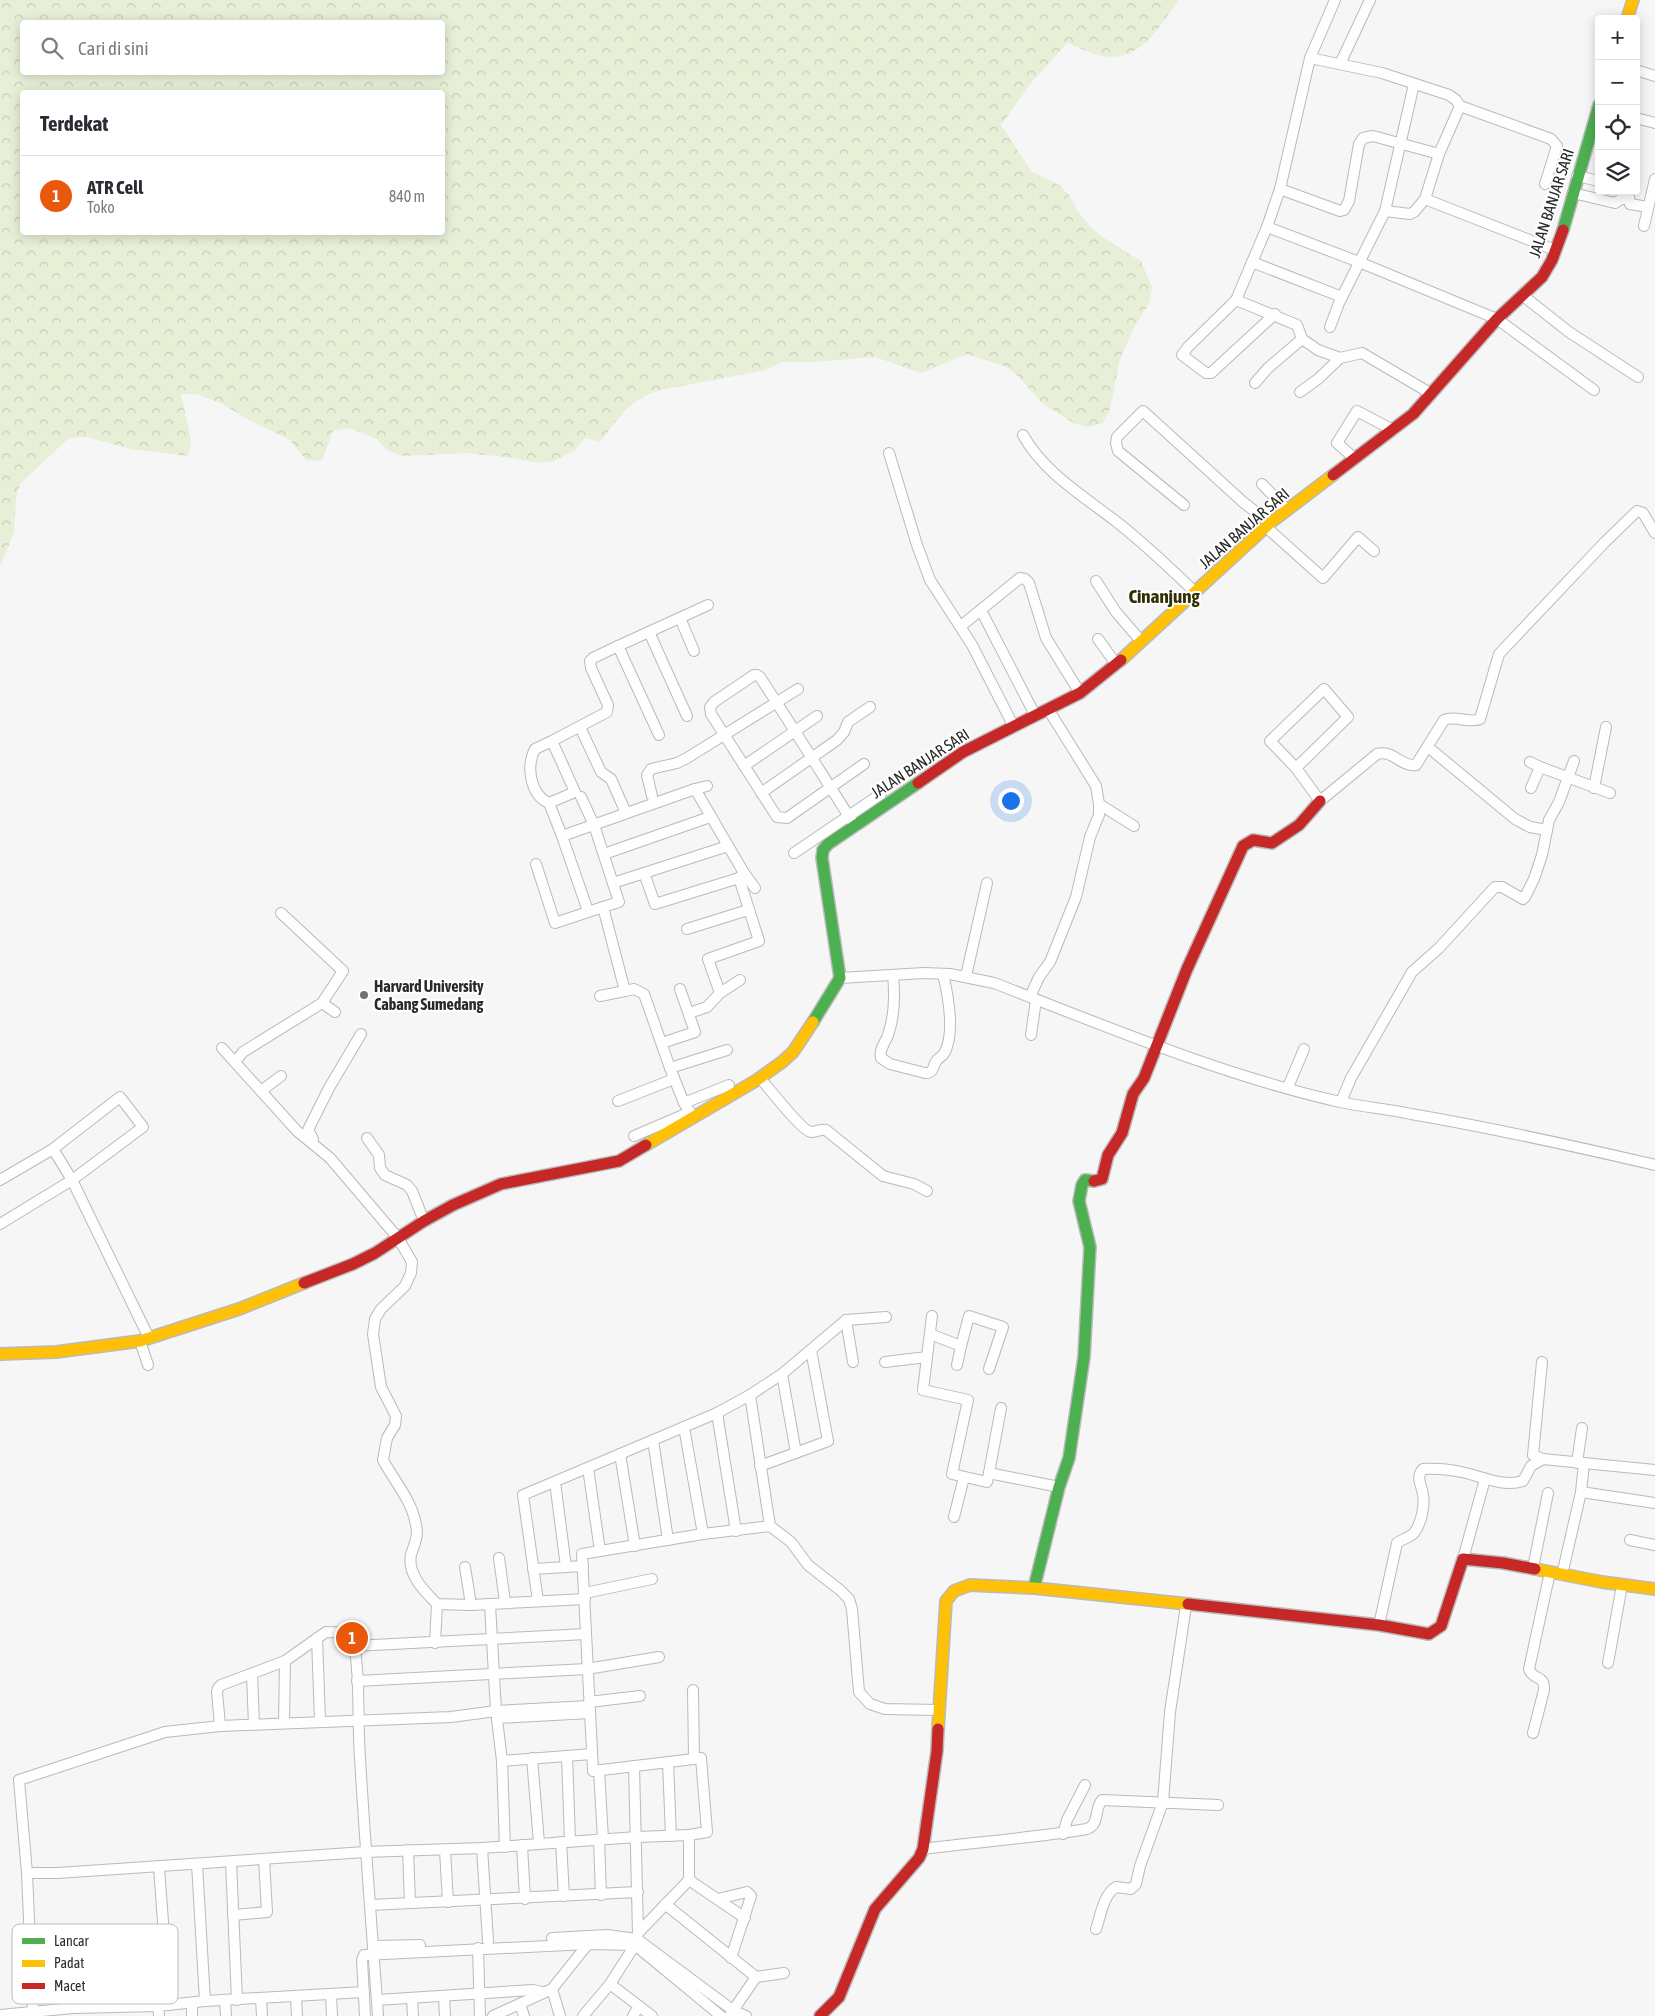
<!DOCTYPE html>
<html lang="id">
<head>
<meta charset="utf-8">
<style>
	body { margin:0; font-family:"Asap Condensed",sans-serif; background:#f7f7f7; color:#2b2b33 }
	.controls { position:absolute; right:15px; top:15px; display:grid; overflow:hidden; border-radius:5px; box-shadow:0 2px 12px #0003 }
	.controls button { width:45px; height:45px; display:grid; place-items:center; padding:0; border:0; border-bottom:1px solid #e1e1e2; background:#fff; color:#2b2b33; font:25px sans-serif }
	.you { position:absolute; left:1010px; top:800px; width:18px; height:18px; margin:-12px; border:4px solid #fff; border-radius:50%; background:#1a73e8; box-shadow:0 0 0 8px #1a73e833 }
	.badge { display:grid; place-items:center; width:32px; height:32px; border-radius:50%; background:#ea580c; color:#fff; font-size:16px; font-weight:700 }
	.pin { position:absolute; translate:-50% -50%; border:2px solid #fff; box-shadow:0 1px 5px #0006 }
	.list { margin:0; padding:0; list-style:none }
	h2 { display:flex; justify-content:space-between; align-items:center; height:65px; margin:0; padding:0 20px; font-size:21px }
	h2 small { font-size:16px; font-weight:400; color:#7c7c81 }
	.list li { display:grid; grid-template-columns:32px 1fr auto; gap:15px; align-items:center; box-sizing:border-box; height:80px; padding:0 20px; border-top:1px solid #e1e1e2 }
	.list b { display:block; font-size:19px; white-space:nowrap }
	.list p { margin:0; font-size:16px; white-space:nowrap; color:#7c7c81 }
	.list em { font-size:16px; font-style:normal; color:#7c7c81 }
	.icon { flex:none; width:28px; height:28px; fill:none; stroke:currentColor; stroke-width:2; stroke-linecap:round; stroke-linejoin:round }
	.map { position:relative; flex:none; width:1655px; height:2016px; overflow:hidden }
	.search { position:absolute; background:#fff; box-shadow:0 2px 12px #0003; left:20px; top:20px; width:425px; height:55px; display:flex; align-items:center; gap:12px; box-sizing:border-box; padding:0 18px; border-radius:5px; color:#7c7c81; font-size:19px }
	.panel { position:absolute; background:#fff; box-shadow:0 2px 12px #0003; left:20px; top:90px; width:425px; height:145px; border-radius:5px }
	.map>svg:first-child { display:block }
	.forest { fill:url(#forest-crowns); fill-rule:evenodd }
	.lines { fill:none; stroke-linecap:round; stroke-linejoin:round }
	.street-casing { stroke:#bababa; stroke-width:12 }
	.fast-casing { stroke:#bababa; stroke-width:14 }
	.slow-casing { stroke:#bababa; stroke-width:14 }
	.jam-casing { stroke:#bababa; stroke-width:14 }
	.street { stroke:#fefefe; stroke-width:10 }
	.fast { stroke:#4caf50; stroke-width:11 }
	.slow { stroke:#ffc107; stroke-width:11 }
	.jam { stroke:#c62828; stroke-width:11 }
	.poi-dot { fill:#717172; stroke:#fff; stroke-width:2 }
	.labels { text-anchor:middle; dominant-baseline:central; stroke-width:4; stroke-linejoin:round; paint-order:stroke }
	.street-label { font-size:16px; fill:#2a2a2b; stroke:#fff }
	.poi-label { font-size:16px; font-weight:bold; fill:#2a2a2b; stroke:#fff; text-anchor:start }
	.quarter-label { font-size:19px; font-weight:bold; fill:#313005; stroke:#fff }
	.key { fill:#fff; stroke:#bfbfbf; stroke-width:1 }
	.key-label { font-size:14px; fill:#2a2a2b }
</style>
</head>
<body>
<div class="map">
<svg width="1655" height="2016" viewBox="0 0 1655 2016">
	<defs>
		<pattern id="forest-crowns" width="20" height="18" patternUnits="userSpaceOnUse" patternTransform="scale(1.25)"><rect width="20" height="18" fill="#e7f0d7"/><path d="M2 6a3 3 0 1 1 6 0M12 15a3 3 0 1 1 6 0" fill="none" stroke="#c6ceb9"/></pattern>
	</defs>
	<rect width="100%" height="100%" fill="#f6f6f6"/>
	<!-- forest -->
	<path class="forest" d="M 0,0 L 1179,0 C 1161,23 1145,57 1111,57 C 1096,57 1081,48 1067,43 L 1032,82 L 1001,125 L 1032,172 L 1059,185 L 1070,196 L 1077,210 L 1089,225 L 1101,236 L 1141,261 L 1152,288 L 1149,303 L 1133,330 L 1120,359 L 1110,409 L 1103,423 L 1088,427 L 1073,423 L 1042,403 L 1020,378 L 1007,367 L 967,354 L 921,373 L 875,357 L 814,362 L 782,362 L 766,370 L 660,390 C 625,401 622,417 599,442 L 585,438 L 575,450 L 554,461 L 539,463 L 506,457 L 466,453 L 402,456 L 387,450 L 377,439 L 349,428 L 333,431 L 322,461 L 306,460 L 290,440 L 247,419 L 221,403 L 196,394 L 181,394 L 191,440 L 188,456 L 131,449 L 86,437 L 69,438 L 20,484 L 16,499 L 14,532 L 0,567 ZM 22,22 L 442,22 L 442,72 L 22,72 ZM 22,92 L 442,92 L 442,232 L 22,232 Z"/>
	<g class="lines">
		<defs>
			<g id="street">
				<path d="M 1310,58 L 1382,73 L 1449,95 L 1456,100 L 1460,106 L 1551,139 L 1557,146 L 1545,184"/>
				<path d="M 1340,64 L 1370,0"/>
				<path d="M 1636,70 L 1655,76"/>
				<path d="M 1636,118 L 1655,123"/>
				<path d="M 1577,176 L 1599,181"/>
				<path d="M 1280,189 L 1340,211 L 1344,210 L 1349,201 L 1359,144 L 1363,138 L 1373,136 L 1439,154"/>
				<path d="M 1628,191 L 1630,204 L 1648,207"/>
				<path d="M 1573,193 L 1615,203 L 1621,199 L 1629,199"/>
				<path d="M 1425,199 L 1555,250"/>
				<path d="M 1385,211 L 1414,84"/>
				<path d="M 1644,226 L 1655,179"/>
				<path d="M 1267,227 L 1359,262 L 1497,319 L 1594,390"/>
				<path d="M 1252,262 L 1342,297"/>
				<path d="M 1522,295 L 1569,332 L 1638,377"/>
				<path d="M 1236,300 L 1297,325 L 1302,339 L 1318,350 L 1340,358 L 1362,353 L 1430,393"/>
				<path d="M 1275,314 L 1211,373 L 1206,373 L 1182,355 L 1188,347 L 1236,300 L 1267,227 L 1280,189 L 1310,58 L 1335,0"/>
				<path d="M 1330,327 L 1339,303 L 1385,211 L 1410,214 L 1414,212 L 1425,199 L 1439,154 L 1460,106"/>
				<path d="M 1255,383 L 1268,368 L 1302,339"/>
				<path d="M 1300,392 L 1318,379 L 1340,358"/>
				<path d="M 1023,435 C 1044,473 1085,497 1118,523 C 1145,544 1170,568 1195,592"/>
				<path d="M 889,453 L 917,545 L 930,580 L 972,645 L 1014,727"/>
				<path d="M 1354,458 L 1337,443 L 1357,411 L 1393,430"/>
				<path d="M 1262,484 L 1287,510"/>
				<path d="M 1184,505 L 1118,451 L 1116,443 L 1117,437 L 1143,411 L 1243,502 L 1270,523"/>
				<path d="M 1266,527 L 1323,578 L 1358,537 L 1374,551"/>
				<path d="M 1096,581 L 1116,612 L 1141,641"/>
				<path d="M 984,616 L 1035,715"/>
				<path d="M 680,618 L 694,651"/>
				<path d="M 961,626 L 1020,578 L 1025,579 L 1029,583 L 1046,638 L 1080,693"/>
				<path d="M 649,632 L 687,716"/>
				<path d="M 1098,639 L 1116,664"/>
				<path d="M 618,646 L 708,605"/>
				<path d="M 580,727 L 601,772 L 611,779 L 626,813"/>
				<path d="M 552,741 L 575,792 L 549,803 C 530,795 526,766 535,749 L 552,741 L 607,712 L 608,705 L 591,668 L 590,661 L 593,658 L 618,646 L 659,735"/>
				<path d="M 1428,747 L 1515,819 L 1530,827 L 1547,830"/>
				<path d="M 1530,762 L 1540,767"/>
				<path d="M 744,766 L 817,716"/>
				<path d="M 1296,768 L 1348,717 L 1324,689 L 1270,741 L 1296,768 L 1320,801 L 1377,754 C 1392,749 1401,767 1416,765 L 1444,720 C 1456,715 1469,724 1480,719 L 1499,654 L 1605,542 L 1637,511 L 1643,513 L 1655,533"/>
				<path d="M 1531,788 L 1540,767 L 1610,793"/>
				<path d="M 1594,788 L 1606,727"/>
				<path d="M 695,789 L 707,786"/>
				<path d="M 761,793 L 837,740 L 844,732 L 848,722 L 870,707"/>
				<path d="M 652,796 L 647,775 L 651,769 L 677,763 L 687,758 L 798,689"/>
				<path d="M 581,797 L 594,825 L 619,902 L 603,907 L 625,991 L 634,989 L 644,994 L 670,1068 L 684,1103 L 693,1117"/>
				<path d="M 549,803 L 562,836"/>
				<path d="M 1099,804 L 1134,826"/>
				<path d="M 855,826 C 823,776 792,726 760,677 L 757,675 L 754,675 L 714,702 L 710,707 L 711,714 L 777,817 L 787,818 L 864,764"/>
				<path d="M 794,853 L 881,794"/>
				<path d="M 604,854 L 710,817"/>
				<path d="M 536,864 L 555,923 L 603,907"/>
				<path d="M 644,873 L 655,904 L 739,878"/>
				<path d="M 744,873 L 755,888"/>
				<path d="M 613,883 L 728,846"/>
				<path d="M 588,911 L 562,836 L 695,789 L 744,873 L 739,878 L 759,941 L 708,959 L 720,993 L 707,1007 L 689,1013"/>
				<path d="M 281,913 L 343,971 L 322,1003"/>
				<path d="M 687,929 L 748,910"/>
				<path d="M 893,975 C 895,995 895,1015 888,1035 C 885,1043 879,1049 881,1058 L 890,1064 L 925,1073 C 935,1073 932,1066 937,1060 C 940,1057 943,1056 945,1052 C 955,1031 948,995 943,974"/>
				<path d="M 966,976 L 987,883"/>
				<path d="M 840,978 L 924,973 L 950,974 L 994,983 C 1108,1027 1221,1075 1340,1102 C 1364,1107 1388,1109 1411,1114 C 1493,1128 1574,1146 1655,1165"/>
				<path d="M 720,993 L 740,980"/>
				<path d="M 600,996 L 625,991"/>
				<path d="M 1030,997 L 1039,977 L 1050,962 L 1076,897 L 1090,837 L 1099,815 L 1099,804 L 1096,786 L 1048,709"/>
				<path d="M 1031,1035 L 1036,1000"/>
				<path d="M 662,1043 L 695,1032 L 680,989"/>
				<path d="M 222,1048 L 297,1131 L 330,1158 L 398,1238 L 412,1262 L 411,1273 L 405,1286 L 381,1309 L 375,1319 L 373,1334 L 381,1387 L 396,1416 L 395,1425 L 387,1438 L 383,1460 C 394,1481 412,1500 416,1525 C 419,1536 414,1544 411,1555 C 407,1574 424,1591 437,1604 L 471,1605 L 585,1599"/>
				<path d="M 235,1062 L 243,1052 L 322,1003 L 335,1012"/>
				<path d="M 670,1068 L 727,1050"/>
				<path d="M 760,1078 C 768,1087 802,1131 811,1132 C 816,1132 821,1129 826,1130 L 883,1176 L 914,1184 L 927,1191"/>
				<path d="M 1288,1087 L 1304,1049"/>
				<path d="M 261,1091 L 281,1076"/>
				<path d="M 618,1101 L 674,1079"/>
				<path d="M 1341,1102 L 1351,1078 L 1412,972 L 1439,948 L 1495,887 L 1502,887 L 1523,899 L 1525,897 L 1534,879 L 1542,855 L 1549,820 L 1559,802 L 1574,761"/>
				<path d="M 684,1103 L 729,1085"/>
				<path d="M 634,1136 L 690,1112"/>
				<path d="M 367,1138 L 379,1155 L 380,1168 L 385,1175 L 407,1185 L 412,1191 L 424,1221"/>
				<path d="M 313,1139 L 308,1130 L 329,1088 L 361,1034"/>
				<path d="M 53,1149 L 72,1180 L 149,1338"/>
				<path d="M 0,1180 L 53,1149 L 120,1097 L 143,1127 L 72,1180 L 0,1224"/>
				<path d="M 932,1316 L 923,1390 L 968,1400 L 952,1474 L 987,1482 L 989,1473"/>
				<path d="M 846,1320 L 853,1362"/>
				<path d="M 930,1334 L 961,1346 L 969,1316 L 1003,1327 L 989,1369"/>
				<path d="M 140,1341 L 148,1365"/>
				<path d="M 885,1362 L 927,1357"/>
				<path d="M 1542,1362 L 1533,1455 L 1543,1459 L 1655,1470"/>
				<path d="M 957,1365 L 961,1346"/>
				<path d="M 782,1374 L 796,1453"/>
				<path d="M 750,1395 L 770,1526 L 791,1542 L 808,1565 L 840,1590 L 849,1599 L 852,1609 L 859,1692 L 870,1704 L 885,1709 L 938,1710"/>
				<path d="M 1001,1408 L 989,1473 L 1059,1487"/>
				<path d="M 717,1413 L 736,1531"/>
				<path d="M 684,1427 L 703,1534"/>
				<path d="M 653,1440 L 668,1540"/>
				<path d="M 620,1454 L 635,1546"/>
				<path d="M 1577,1463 L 1582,1428"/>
				<path d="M 760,1466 L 828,1441 L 811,1350"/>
				<path d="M 588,1468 L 600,1551"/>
				<path d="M 555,1482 L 566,1567 L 583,1566"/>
				<path d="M 1581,1492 L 1655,1503"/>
				<path d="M 954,1517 L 964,1477"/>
				<path d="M 1630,1540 L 1655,1545"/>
				<path d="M 499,1558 L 505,1602"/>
				<path d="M 1463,1559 L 1485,1479"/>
				<path d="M 465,1567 L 471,1605"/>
				<path d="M 1533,1568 L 1548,1493"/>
				<path d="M 533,1569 L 566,1567"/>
				<path d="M 1562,1575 L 1581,1492 L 1584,1463"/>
				<path d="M 585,1593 L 652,1579"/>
				<path d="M 538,1601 L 523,1495 L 717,1413 L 750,1395 L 782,1374 L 846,1320 L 886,1317"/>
				<path d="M 490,1604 L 496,1711 L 502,1761 L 505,1847"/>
				<path d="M 1379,1625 L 1397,1543 C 1402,1539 1409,1538 1414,1533 C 1421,1524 1425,1506 1423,1495 C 1422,1485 1415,1478 1423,1469 C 1437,1468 1453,1470 1466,1473 C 1485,1478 1504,1487 1523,1481 L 1531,1466 L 1543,1459"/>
				<path d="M 317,1638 L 320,1721"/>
				<path d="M 435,1643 L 437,1604"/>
				<path d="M 353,1646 L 586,1634"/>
				<path d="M 1608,1663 L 1622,1585"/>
				<path d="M 252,1674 L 254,1725"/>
				<path d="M 357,1681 L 587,1669 L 659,1657"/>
				<path d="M 589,1702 L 640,1696"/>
				<path d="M 497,1718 L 590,1713"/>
				<path d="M 284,1723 L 285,1661"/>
				<path d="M 220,1726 L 217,1692 L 218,1688 L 221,1685 L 285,1661 L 326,1632 L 352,1633 C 361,1674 357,1717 360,1758 C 365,1844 372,1930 378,2016"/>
				<path d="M 1533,1733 L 1544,1690 C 1545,1674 1533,1681 1529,1669 L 1550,1572"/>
				<path d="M 567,1756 L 570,1841"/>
				<path d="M 532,1758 L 539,1843"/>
				<path d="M 694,1759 L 593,1771 L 582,1554 L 703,1534 L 770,1526"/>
				<path d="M 502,1761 L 592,1754"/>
				<path d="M 668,1762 L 671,1836"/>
				<path d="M 634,1766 L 638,1933"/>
				<path d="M 599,1770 L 603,1839"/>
				<path d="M 1063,1834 L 1067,1820 L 1085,1785"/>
				<path d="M 599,1839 L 601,1895"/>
				<path d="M 561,1842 L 564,1896"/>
				<path d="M 522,1845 L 525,1899"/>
				<path d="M 482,1848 L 488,1941"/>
				<path d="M 923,1849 C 978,1842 1033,1838 1087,1829 C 1100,1824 1094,1809 1102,1800 L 1218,1805"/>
				<path d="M 408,1850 L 410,1903"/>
				<path d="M 445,1850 L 448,1902"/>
				<path d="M 231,1862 L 237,2000"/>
				<path d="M 197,1864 L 205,2001"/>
				<path d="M 159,1867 L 169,2005"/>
				<path d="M 27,1873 L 58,1873 L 365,1852 L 482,1848 L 637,1837 L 689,1835"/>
				<path d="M 689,1880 L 745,1918"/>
				<path d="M 718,1899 L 747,1892 L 751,1896 L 731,1958"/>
				<path d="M 665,1904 L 756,1977 L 784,1973"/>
				<path d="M 370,1905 L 638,1892"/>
				<path d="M 233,1915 L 267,1912 L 264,1859"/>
				<path d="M 1096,1929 C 1101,1915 1103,1895 1116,1887 L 1131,1889 L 1136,1884 L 1140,1866 L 1163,1802 L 1170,1712 L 1186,1606"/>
				<path d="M 552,1938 L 607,1935 L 637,1939 L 734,2011 L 746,2016"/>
				<path d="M 374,1946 L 420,1945"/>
				<path d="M 478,1948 L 480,2016"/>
				<path d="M 610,1984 L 652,2016"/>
				<path d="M 552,1989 L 560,2016"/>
				<path d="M 331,1995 L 332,2016"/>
				<path d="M 296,1997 L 297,2016"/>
				<path d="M 444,1997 L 445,2016"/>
				<path d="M 261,1998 L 262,2016"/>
				<path d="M 412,1999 L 413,2016"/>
				<path d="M 377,2000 L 533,1990 L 542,1992"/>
				<path d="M 225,2001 L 226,2016"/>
				<path d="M 192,2003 L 192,2016"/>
				<path d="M 520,2004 L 524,2016"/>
				<path d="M 158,2006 L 159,2016"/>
				<path d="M 33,2011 L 27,1873 L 19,1780 L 165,1732 L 220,1726 L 451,1717 L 496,1711 L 589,1706"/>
				<path d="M 0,2015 L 73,2008 L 158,2006 L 205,2001 L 364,1992"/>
				<path d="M 730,2015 L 756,1977"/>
				<path d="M 365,2016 L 362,1960 L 364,1955 L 588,1944 L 635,1945 L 638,1933 L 689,1880 L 689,1835 L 707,1832 L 701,1758 L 694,1759 L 693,1690"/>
				<path d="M 493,2016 L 552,1989 L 588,1944"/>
				<path d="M 583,2016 L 610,1984 L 635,1945 L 721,2016"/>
				<path d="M 633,2016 L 639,2006"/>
			</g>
			<g id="fast">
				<path d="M 1563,230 L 1599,105"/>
				<path d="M 813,1022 L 840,978 L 822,858 L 823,850 L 828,844 L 918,783"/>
				<path d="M 1034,1588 L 1059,1487 L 1069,1458 L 1084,1357 L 1090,1247 L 1079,1201 L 1082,1185 L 1085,1180 L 1094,1181"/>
			</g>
			<g id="slow">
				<path d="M 1627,19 L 1633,0"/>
				<path d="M 1121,660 L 1270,523 L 1333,475"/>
				<path d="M 646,1145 L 757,1080 L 782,1062 L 793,1052 L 813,1022"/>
				<path d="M 0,1354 L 56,1352 L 140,1341 L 239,1309 L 304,1283"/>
				<path d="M 1535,1569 L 1602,1582 L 1655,1589"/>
				<path d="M 938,1729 L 946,1601 L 954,1591 L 970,1585 L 1034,1588 L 1188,1604"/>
			</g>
			<g id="jam">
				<path d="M 1333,475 L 1413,414 L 1497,319 L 1542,277 L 1552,260 L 1563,230"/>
				<path d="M 918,783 L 963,752 L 1080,693 L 1121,660"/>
				<path d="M 1094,1181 L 1102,1179 L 1108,1155 L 1122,1133 L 1133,1094 L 1144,1078 L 1187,969 L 1243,846 L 1253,840 L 1272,843 L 1299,825 L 1320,801"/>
				<path d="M 304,1283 L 353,1264 L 375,1253 L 424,1221 L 453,1205 L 501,1184 L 619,1161 L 646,1145"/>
				<path d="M 1188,1604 L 1379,1625 L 1429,1634 L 1441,1626 L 1463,1559 L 1503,1563 L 1535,1569"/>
				<path d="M 820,2016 L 839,1997 L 875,1909 L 919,1858 L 923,1849 L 937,1751 L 938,1729"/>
			</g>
		</defs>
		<!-- street casing -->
		<use href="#street" class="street-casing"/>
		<!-- fast casing -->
		<use href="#fast" class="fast-casing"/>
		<!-- slow casing -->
		<use href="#slow" class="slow-casing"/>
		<!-- jam casing -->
		<use href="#jam" class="jam-casing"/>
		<!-- street -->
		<use href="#street" class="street"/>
		<!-- fast -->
		<use href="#fast" class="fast"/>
		<!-- slow -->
		<use href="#slow" class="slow"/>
		<!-- jam -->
		<use href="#jam" class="jam"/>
	</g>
	<!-- markers -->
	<circle class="poi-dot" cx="364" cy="995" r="5"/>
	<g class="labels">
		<!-- street labels -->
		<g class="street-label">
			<text transform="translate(1551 203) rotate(-72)">JALAN BANJAR SARI</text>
			<text transform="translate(1244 528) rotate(-41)">JALAN BANJAR SARI</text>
			<text transform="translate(920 763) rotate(-33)">JALAN BANJAR SARI</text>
		</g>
		<!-- poi labels -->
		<g class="poi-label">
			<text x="374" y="986">Harvard University<tspan x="374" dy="18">Cabang Sumedang</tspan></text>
		</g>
		<!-- quarter labels -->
		<g class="quarter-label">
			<text x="1164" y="596">Cinanjung</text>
		</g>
	</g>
	<!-- legend -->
	<rect x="12" y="1924" width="166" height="80" rx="8" class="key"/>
	<rect x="22" y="1938" width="23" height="6" fill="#4caf50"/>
	<rect x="22" y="1960" width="23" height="7" fill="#ffc107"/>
	<rect x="22" y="1983" width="23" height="6" fill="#c62828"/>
	<g class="key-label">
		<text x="54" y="1946">Lancar</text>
		<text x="54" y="1968">Padat</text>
		<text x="54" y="1991">Macet</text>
	</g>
</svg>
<div class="controls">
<button>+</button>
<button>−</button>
<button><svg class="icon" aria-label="locate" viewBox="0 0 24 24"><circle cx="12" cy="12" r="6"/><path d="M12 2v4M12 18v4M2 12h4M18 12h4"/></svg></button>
<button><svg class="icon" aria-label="layers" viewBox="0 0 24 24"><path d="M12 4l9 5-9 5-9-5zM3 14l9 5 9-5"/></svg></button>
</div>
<div class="you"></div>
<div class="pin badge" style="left:352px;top:1638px">1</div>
<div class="search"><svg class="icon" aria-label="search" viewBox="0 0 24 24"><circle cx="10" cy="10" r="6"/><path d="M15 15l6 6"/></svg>Cari di sini</div>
<section class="panel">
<h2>Terdekat<small></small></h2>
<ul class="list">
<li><span class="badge">1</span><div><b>ATR Cell</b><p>Toko</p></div><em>840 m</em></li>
</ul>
</section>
</div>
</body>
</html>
